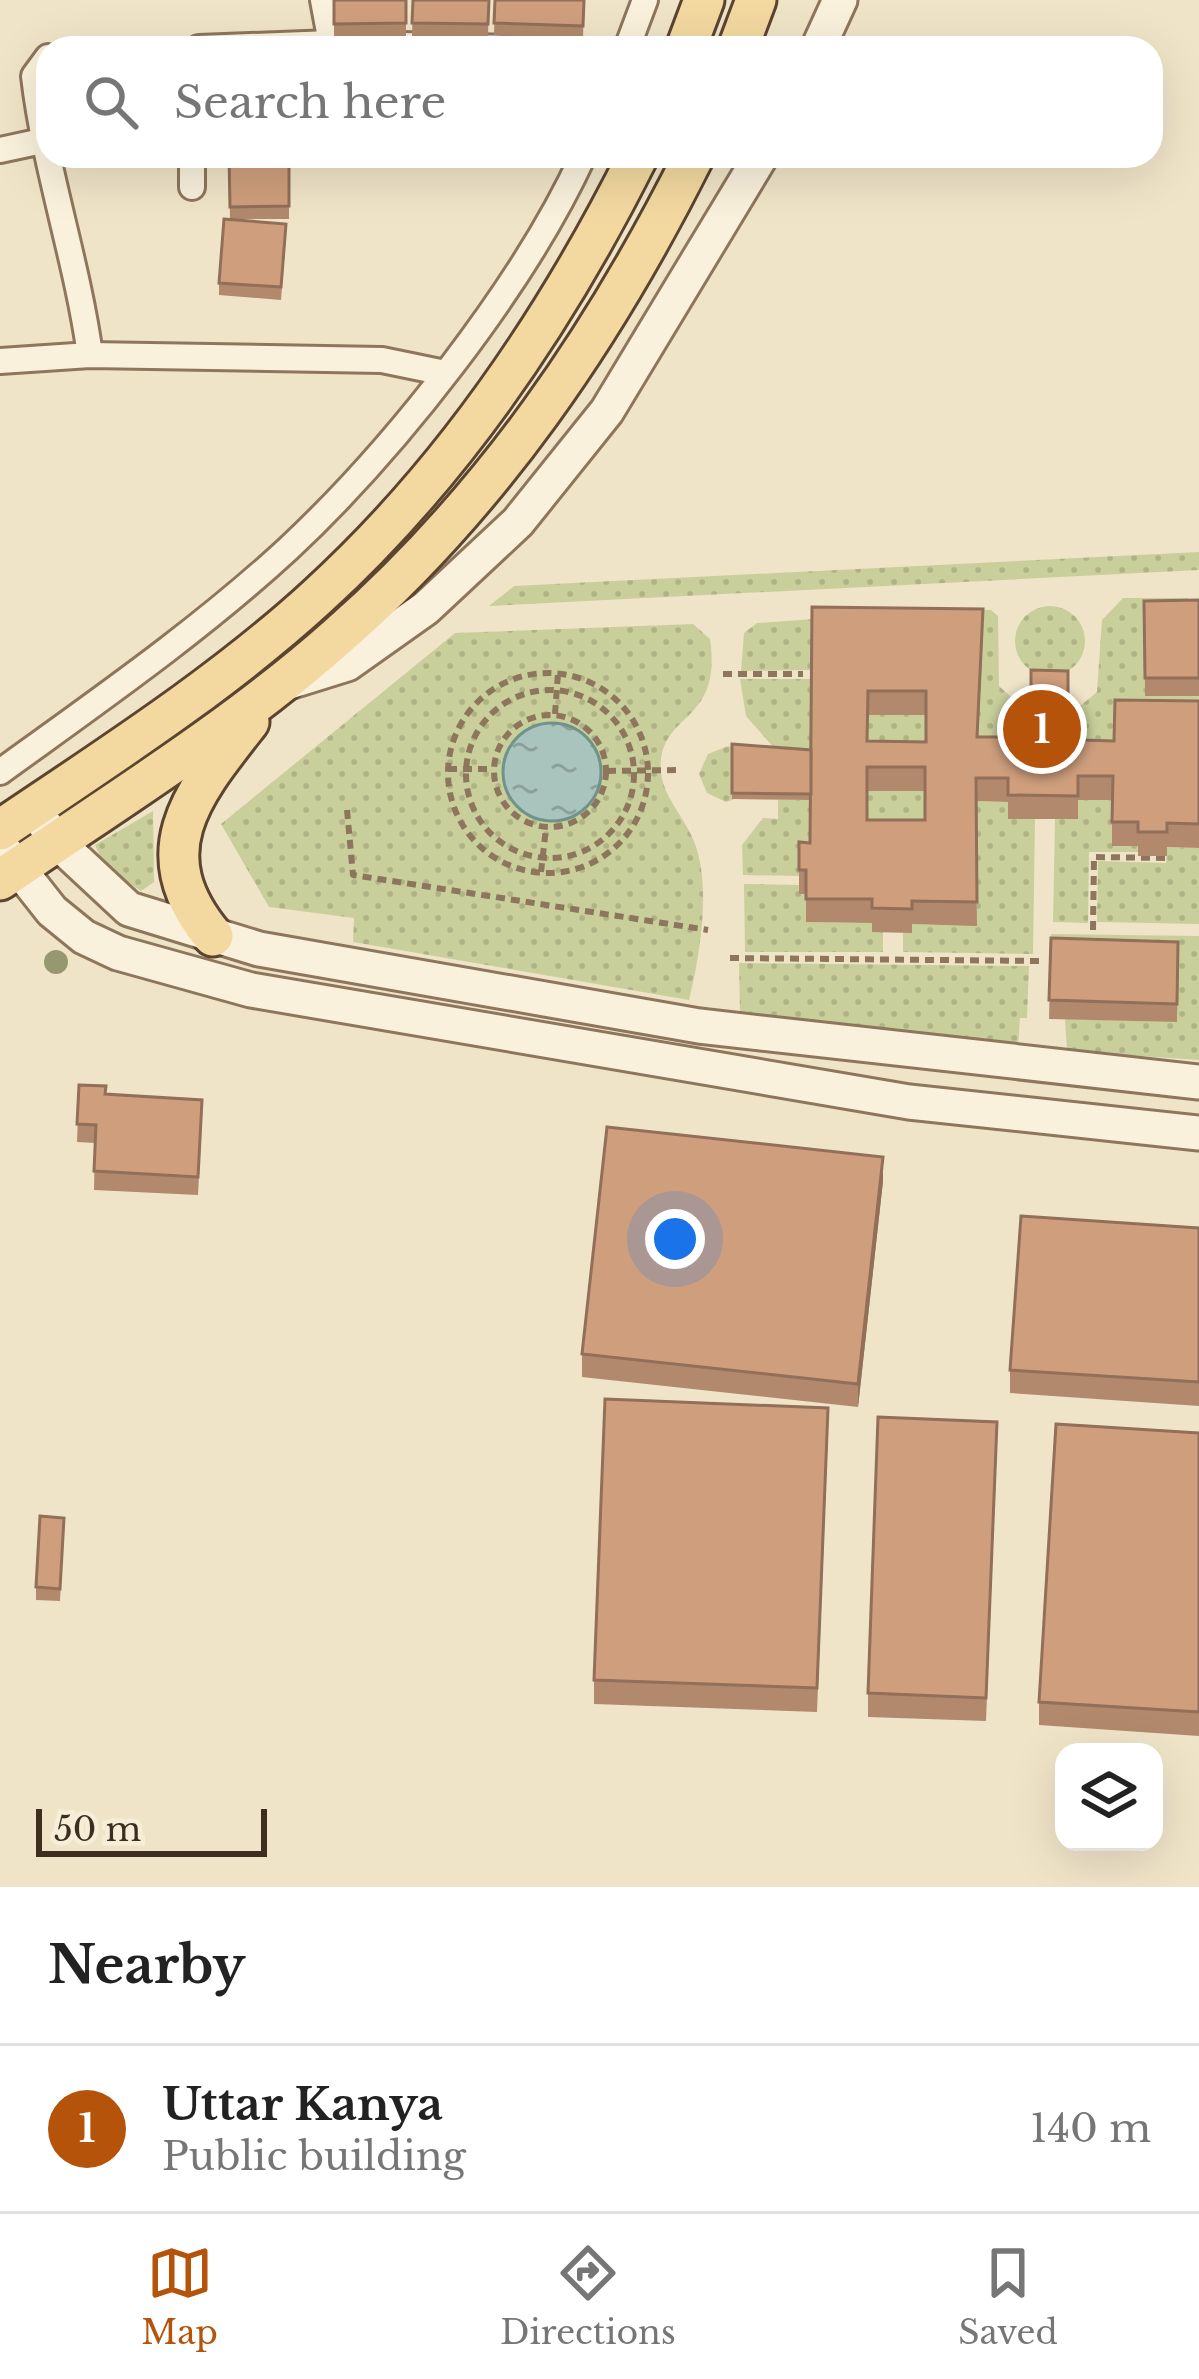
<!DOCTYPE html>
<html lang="en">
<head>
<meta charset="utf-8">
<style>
	body { margin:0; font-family:"Libre Baskerville",serif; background:#f2f2f2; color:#222 }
	.controls { position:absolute; right:36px; bottom:36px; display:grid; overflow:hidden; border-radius:24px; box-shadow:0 12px 48px #0002 }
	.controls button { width:108px; height:108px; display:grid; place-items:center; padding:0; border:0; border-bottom:3px solid #e0e0e0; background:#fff; color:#222; font:60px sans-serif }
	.scale { position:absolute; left:36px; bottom:30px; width:231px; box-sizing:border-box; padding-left:12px; border:6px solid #3d2e20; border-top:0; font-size:33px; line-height:42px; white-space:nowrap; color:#3d2e20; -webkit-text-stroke:9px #f7eed8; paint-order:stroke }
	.you { position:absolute; left:675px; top:1239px; width:42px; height:42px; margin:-30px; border:9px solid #fff; border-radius:50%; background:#1a73e8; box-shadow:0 0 0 18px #1a73e833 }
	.badge { display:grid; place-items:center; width:78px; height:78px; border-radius:50%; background:#b45309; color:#fff; font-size:39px; font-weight:700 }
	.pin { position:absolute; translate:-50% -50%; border:6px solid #fff; box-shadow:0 3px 12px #0006 }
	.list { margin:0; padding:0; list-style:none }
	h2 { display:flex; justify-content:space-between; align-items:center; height:156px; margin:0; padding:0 48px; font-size:51px }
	h2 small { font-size:39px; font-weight:400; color:#767676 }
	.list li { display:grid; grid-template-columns:78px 1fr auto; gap:36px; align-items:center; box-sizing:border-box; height:168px; padding:0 48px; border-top:3px solid #e0e0e0 }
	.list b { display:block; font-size:45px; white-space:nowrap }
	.list p { margin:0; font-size:39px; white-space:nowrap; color:#767676 }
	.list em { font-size:39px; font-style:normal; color:#767676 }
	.icon { flex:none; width:66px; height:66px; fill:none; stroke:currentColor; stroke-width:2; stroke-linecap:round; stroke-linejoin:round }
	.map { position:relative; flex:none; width:1199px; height:1887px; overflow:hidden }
	.search { position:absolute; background:#fff; box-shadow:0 12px 48px #0002; left:36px; right:36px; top:36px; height:132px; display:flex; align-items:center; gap:30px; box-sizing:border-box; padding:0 42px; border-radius:36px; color:#767676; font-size:45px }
	.sheet { height:324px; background:#fff }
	nav { display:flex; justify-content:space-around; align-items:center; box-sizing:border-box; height:168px; border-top:3px solid #e0e0e0; background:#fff; font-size:33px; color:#767676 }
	nav a { display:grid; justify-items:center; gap:6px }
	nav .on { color:#b45309 }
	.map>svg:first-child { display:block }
	.grass { fill:url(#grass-dots) }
	.water { fill:url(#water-ripples); stroke:#6f938a; stroke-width:3 }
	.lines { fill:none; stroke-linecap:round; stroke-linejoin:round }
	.minor-casing { stroke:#8d765c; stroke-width:30 }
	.tertiary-casing { stroke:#8d765c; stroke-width:39 }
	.primary-casing { stroke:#5b4430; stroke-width:45 }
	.path { stroke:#8d765c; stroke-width:6; stroke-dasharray:9 6; stroke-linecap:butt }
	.minor { stroke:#faf1dc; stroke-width:24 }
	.tertiary { stroke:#faf1dc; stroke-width:33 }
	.primary { stroke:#f3d9a0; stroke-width:39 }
	.tree { fill:#96986f }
	.wall { fill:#b2896c; fill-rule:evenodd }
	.shaded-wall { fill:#916f58 }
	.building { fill:#cf9f7d; stroke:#916f58; stroke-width:3; fill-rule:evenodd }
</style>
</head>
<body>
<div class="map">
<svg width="1199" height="1887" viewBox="0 0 1199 1887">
	<defs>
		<pattern id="grass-dots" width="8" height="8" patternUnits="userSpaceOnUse" patternTransform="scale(3)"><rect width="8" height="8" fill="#c9cf9b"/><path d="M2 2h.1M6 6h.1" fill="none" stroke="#aeb285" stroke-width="1.8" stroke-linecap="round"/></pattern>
		<pattern id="water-ripples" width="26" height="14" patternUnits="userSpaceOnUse" patternTransform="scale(3)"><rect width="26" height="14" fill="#a9c4bc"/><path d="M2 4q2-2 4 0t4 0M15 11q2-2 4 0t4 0" fill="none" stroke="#8ba098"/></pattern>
	</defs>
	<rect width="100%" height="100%" fill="#f0e4c8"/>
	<!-- grass -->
	<g class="grass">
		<path d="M 1199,552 L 1199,570 L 489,606 L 514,586 Z"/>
		<path d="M 1123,598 L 1188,598 L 1188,619 L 1144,620 L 1145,696 L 1199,696 L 1199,724 L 1114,764 L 1059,748 L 1059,715 L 1074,711 L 1097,692 L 1102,620 Z"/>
		<circle cx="1050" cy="641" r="35"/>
		<path d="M 954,609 L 991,610 L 998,616 L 999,686 L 1031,715 L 1030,747 L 977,761 L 982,633 L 812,670 L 741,671 L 744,633 L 757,623 Z"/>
		<path d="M 693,624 L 710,639 C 722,721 666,712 661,760 C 657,793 685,815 695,844 C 711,887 700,956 689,1000 L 353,942 L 354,918 L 269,907 L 221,824 L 455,633 Z"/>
		<path d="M 740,679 L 812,679 L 812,757 L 781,756 L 746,716 Z"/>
		<rect x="868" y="715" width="58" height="50"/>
		<path d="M 728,746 L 738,749 L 746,795 L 726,802 L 707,793 L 699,774 L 708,754 Z"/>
		<rect x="867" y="791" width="58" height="53"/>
		<path d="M 778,800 L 811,800 L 810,867 L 799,876 L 743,875 L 742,845 L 763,818 L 778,819 Z"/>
		<path d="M 1078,800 L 1113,800 L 1112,846 L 1138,846 L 1138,852 L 1089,852 L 1088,923 L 1053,922 L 1055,819 L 1078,819 Z"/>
		<path d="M 976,801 L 1008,802 L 1035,819 L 1033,954 L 903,952 L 903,933 L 912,932 L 912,924 L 977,925 Z"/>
		<path d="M 153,811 L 154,882 L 141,891 L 105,867 L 95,845 Z"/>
		<path d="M 1167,847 L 1199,848 L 1199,924 L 1097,922 L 1098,861 L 1166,863 Z"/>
		<path d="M 744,884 L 799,885 L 806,894 L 806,922 L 872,923 L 883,932 L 883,952 L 745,952 Z"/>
		<path d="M 1051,934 L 1199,936 L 1199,1060 L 1067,1051 L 1065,1019 L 1177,1022 L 1051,956 Z"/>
		<path d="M 739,963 L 1029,966 L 1027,1018 L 1020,1018 L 1018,1048 L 740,1012 Z"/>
	</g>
	<!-- water -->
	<circle class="water" cx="552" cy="772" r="49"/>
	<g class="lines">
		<defs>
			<g id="minor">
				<path d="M 323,0 L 331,43"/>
				<path d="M 199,48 L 331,43 L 510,48"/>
				<path d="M 627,48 L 645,0"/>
				<path d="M 48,57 L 34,76 C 45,170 77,260 90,355"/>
				<path d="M 0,150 L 42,141"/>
				<path d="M 192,156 L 192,187"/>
				<path d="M 0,361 L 90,355 L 382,360 L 445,373"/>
				<path d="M 0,772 C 98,701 199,631 288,549 C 394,450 523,287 583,156"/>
			</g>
			<g id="tertiary">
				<path d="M 818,48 L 840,0"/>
				<path d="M 286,683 L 347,664 L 426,608 L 518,522 L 607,411 L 761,156"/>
				<path d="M 33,807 L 56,841 L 129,909 L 259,949 L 699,1026 L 1199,1082"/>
				<path d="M 0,845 L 52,911 L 84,937 L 118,953 L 251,990 L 909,1102 L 1199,1133"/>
			</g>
			<g id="primary">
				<path d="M 686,48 L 704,0"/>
				<path d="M 738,48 L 756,0"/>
				<path d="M 0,830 C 108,757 221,685 317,597 C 453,473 556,320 638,156"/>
				<path d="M 0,880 C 114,802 236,727 339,635 C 492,501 604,336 694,156"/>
				<path d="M 213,936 C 143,852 193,793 249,722"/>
			</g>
		</defs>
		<!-- minor casing -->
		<use href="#minor" class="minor-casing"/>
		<!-- tertiary casing -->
		<use href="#tertiary" class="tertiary-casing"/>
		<!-- primary casing -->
		<use href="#primary" class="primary-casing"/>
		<!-- path -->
		<g class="path">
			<circle cx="548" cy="773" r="100"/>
			<path d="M 723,674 L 803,674"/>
			<circle cx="550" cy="774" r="84"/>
			<path d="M 555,714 L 558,673"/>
			<circle cx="550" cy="771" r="56"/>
			<path d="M 448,769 L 492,769"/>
			<path d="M 607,771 L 678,770"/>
			<path d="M 347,810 L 353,875 L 708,930"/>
			<path d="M 541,872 L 546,828"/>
			<path d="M 1093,930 L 1094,857 L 1165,858"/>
			<path d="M 730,958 L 1040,961"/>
		</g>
		<!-- minor -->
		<use href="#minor" class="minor"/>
		<!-- tertiary -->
		<use href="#tertiary" class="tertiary"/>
		<!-- primary -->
		<use href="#primary" class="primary"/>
	</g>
	<!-- trees -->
	<circle class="tree" cx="56" cy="962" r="12"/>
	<!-- wall -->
	<g class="wall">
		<path d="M 334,0 L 406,0 L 406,36 L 334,37 Z"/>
		<path d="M 413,0 L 489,0 L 488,37 L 412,36 Z"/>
		<path d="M 495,0 L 584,0 L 583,39 L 494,35 Z"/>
		<path d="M 229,156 L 289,156 L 289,219 L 230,219 Z"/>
		<path d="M 286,237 L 281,300 L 219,295 L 219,283 Z"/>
		<path d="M 1199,600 L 1199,696 L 1145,696 L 1144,601 Z"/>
		<path d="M 812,607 L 983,633 L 978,737 L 1010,737 L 1030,723 L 1068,671 L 1068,716 L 1059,715 L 1059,725 L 1082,740 L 1114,741 L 1199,701 L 1199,848 L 1167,847 L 1167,856 L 1138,856 L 1138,846 L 1112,846 L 1112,800 L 1078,800 L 1078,819 L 1008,819 L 1008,802 L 976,801 L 977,926 L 912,924 L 912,933 L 872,932 L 872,923 L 806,922 L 806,894 L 799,894 L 799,842 L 810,843 L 811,800 L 732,799 L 732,744 L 811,750 ZM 868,715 L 926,715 L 926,742 L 868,741 ZM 867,791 L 925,791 L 925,820 L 867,820 Z"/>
		<path d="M 1051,938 L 1178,942 L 1177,1022 L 1049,1019 Z"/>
		<path d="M 79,1085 L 105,1094 L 202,1118 L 198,1195 L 94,1190 L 95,1143 L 77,1142 Z"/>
		<path d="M 883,1181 L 858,1407 L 582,1377 L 582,1354 Z"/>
		<path d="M 1199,1228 L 1199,1406 L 1010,1393 L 1010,1370 Z"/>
		<path d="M 828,1432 L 817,1712 L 594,1704 L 594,1680 Z"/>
		<path d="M 1199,1433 L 1199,1736 L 1039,1725 L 1039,1702 Z"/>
		<path d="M 997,1445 L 986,1721 L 868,1717 L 868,1693 Z"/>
		<path d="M 64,1518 L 60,1601 L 36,1600 L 36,1587 Z"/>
	</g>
	<!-- shaded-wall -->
	<path class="shaded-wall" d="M 883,1157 L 883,1181 L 858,1407 L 858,1384 Z"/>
	<!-- building -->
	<g class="building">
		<path d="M 334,0 L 406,0 L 406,23 L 334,24 Z"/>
		<path d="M 413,0 L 489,0 L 488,24 L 412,23 Z"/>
		<path d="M 495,0 L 584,0 L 583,26 L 494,23 Z"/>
		<path d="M 354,39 L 432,45 L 432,48 L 353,48 Z"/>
		<path d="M 229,156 L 289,156 L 289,206 L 230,207 Z"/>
		<path d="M 224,219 L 286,224 L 281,287 L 219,283 Z"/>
		<path d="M 1199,600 L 1199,678 L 1145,678 L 1144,601 Z"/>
		<path d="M 812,607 L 983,609 L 977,737 L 1010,737 L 1010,723 L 1030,723 L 1031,691 L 1059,692 L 1059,725 L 1082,725 L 1082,740 L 1114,741 L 1115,700 L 1199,701 L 1199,824 L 1167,823 L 1167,832 L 1138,832 L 1138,822 L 1112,822 L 1113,776 L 1078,776 L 1078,796 L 1008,795 L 1008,778 L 976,778 L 977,902 L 912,901 L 912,909 L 872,908 L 872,899 L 806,899 L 806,870 L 799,870 L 799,842 L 810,843 ZM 868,691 L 926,691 L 926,742 L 867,741 ZM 867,767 L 925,767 L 925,820 L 867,820 Z"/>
		<path d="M 1031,670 L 1068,671 L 1068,709 L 1059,709 L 1059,692 L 1031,691 Z"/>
		<path d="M 732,744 L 811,750 L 811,794 L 732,793 Z"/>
		<path d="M 1051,938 L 1178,942 L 1177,1004 L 1049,1000 Z"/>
		<path d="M 79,1085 L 106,1086 L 105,1094 L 202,1100 L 198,1177 L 94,1171 L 96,1125 L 77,1124 Z"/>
		<path d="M 607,1127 L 883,1157 L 858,1384 L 582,1354 Z"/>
		<path d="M 1021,1216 L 1199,1228 L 1199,1382 L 1010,1370 Z"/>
		<path d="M 605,1399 L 828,1408 L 817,1688 L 594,1680 Z"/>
		<path d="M 878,1417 L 997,1422 L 986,1698 L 868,1693 Z"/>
		<path d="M 1056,1424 L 1199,1433 L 1199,1712 L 1039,1702 Z"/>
		<path d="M 40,1516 L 64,1518 L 60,1589 L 36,1587 Z"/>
	</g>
</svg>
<div class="controls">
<button><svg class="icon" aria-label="layers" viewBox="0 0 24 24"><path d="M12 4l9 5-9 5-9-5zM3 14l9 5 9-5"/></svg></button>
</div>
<div class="scale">50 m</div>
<div class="you"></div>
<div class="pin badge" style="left:1042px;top:729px">1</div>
<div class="search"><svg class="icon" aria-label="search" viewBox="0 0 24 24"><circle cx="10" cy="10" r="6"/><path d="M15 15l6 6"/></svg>Search here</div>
</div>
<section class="sheet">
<h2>Nearby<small></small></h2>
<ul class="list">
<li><span class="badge">1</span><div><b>Uttar Kanya</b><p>Public building</p></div><em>140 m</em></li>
</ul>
</section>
<nav>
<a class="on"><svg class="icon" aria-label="map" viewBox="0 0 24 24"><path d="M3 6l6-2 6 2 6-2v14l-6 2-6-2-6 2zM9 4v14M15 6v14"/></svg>Map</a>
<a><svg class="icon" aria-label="directions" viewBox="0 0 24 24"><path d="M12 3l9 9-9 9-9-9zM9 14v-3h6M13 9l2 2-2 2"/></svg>Directions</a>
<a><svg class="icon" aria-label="saved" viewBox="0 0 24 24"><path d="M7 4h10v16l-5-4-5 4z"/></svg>Saved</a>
</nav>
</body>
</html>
